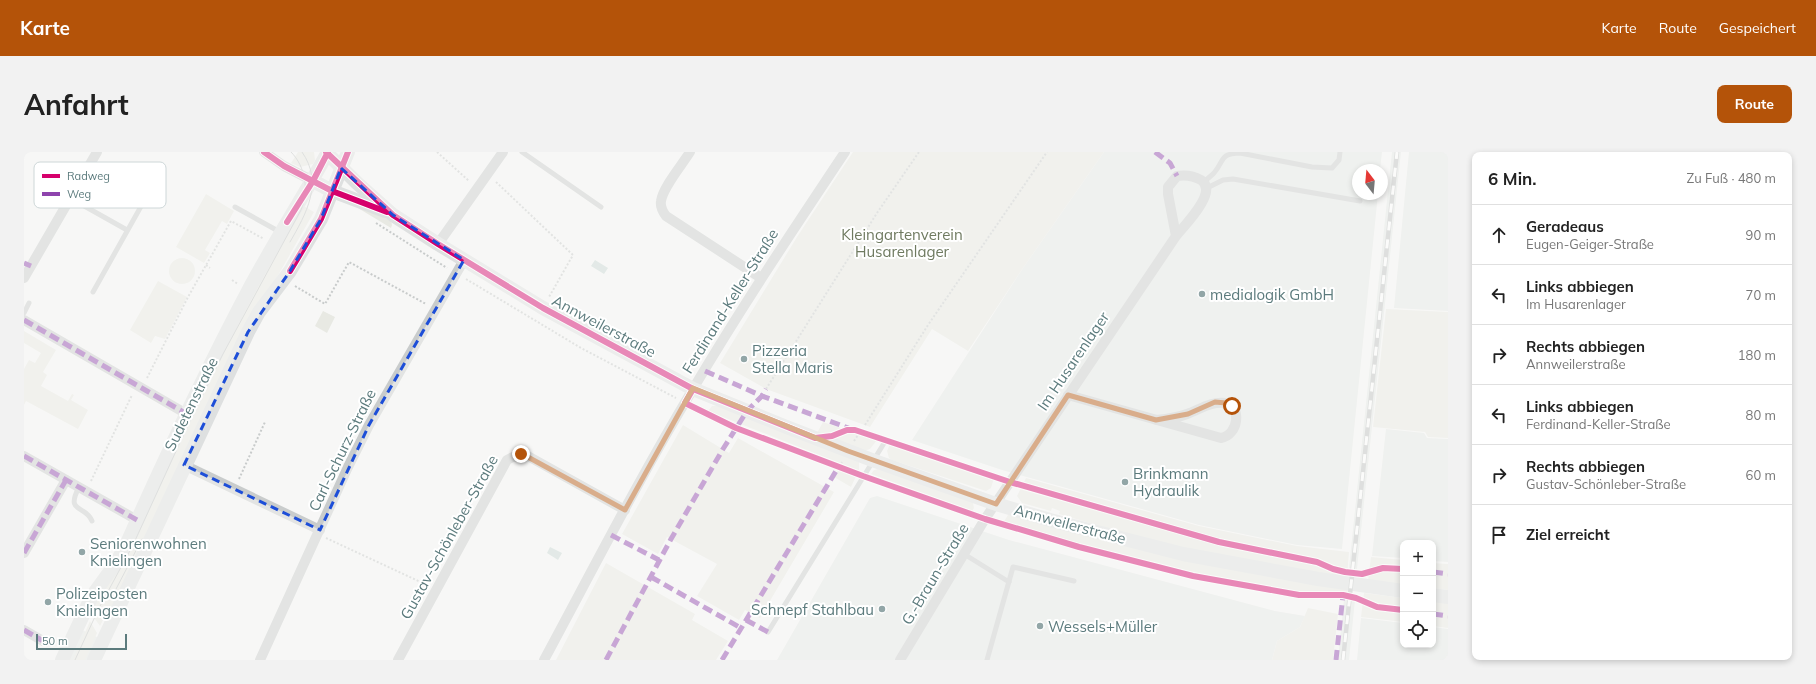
<!DOCTYPE html>
<html lang="de">
<head>
<meta charset="utf-8">
<style>
	body { margin:0; font-family:Mulish,sans-serif; background:#f2f2f2; color:#222 }
	.controls { position:absolute; right:12px; bottom:12px; display:grid; overflow:hidden; border-radius:8px; box-shadow:0 2px 6px #0003 }
	.controls button { width:36px; height:36px; display:grid; place-items:center; padding:0; border:0; border-bottom:1px solid #e0e0e0; background:#fff; color:#222; font:20px sans-serif }
	.compass { position:absolute; left:1328px; top:12px; width:36px; height:36px; border-radius:50%; background:#fff; box-shadow:0 2px 6px #0003; rotate:344deg }
	.scale { position:absolute; left:12px; bottom:10px; width:91px; box-sizing:border-box; padding-left:4px; border:2px solid #5c7b7d; border-top:0; font-size:11px; line-height:14px; white-space:nowrap; color:#5c7b7d; -webkit-text-stroke:3px #fff; paint-order:stroke }
	.stop { position:absolute; width:12px; height:12px; margin:-9px; border:3px solid #b45309; border-radius:50%; background:#fff }
	.stop.end { background:#b45309; border-color:#fff; box-shadow:0 1px 4px #0008 }
	.list { margin:0; padding:0; list-style:none }
	h2 { display:flex; justify-content:space-between; align-items:center; height:52px; margin:0; padding:0 16px; font-size:17px }
	h2 small { font-size:13px; font-weight:400; color:#767676 }
	.list li { display:grid; grid-template-columns:26px 1fr auto; gap:12px; align-items:center; box-sizing:border-box; height:60px; padding:0 16px; border-top:1px solid #e0e0e0 }
	.list b { display:block; font-size:15px; white-space:nowrap }
	.list p { margin:0; font-size:13px; white-space:nowrap; color:#767676 }
	.list em { font-size:13px; font-style:normal; color:#767676 }
	.icon { flex:none; width:22px; height:22px; fill:none; stroke:currentColor; stroke-width:2; stroke-linecap:round; stroke-linejoin:round }
	.map { position:relative; flex:none; width:1424px; height:508px; overflow:hidden; border-radius:8px }
	header { display:flex; align-items:center; gap:24px; box-sizing:border-box; height:56px; padding:0 20px; background:#b45309; color:#fff }
	header strong { font-size:19px }
	nav { display:flex; gap:22px; margin-inline-start:auto; font-size:14px }
	.intro { display:flex; align-items:center; justify-content:space-between; box-sizing:border-box; height:96px; padding:0 24px }
	h1 { margin:0; font-size:28px }
	.button { padding:10px 18px; border-radius:8px; background:#b45309; color:#fff; font-size:14px; font-weight:700 }
	main { display:flex; gap:24px; padding:0 24px }
	aside { flex:1; background:#fff; border-radius:8px; box-shadow:0 2px 6px #0003 }
	.map>svg:first-child { display:block }
	.built { fill:#e5e8e6 }
	.green { fill:#e8e9e3 }
	.water { fill:#c9d8d5 }
	.lines { fill:none; stroke-linecap:round; stroke-linejoin:round }
	.path { stroke:#c8cbcb; stroke-width:2; stroke-dasharray:2 2; stroke-linecap:butt }
	.lane { stroke:#c9cccc; stroke-width:5 }
	.street { stroke:#c9cccc; stroke-width:10 }
	.secondary { stroke:#dee0e0; stroke-width:14 }
	.tram { stroke:#bfc2c2; stroke-width:1 }
	.rail-casing { stroke:#bfc2c2; stroke-width:4.5 }
	.rail { stroke:#fff; stroke-width:3; stroke-dasharray:9; stroke-linecap:butt }
	.quiet { stroke:#8e44ad; stroke-width:5; stroke-dasharray:10 5; stroke-linecap:butt }
	.cycleway-casing { stroke:#fff; stroke-width:8 }
	.cycleway { stroke:#d6006c; stroke-width:6 }
	.route { stroke:#b45309; stroke-width:5 }
	.marked { fill:none; stroke:#1d4ed8; stroke-width:3; stroke-dasharray:8 5; stroke-linejoin:round }
	.poi-dot { fill:#92a6a7; stroke:#fff; stroke-width:1.5 }
	.labels { text-anchor:middle; dominant-baseline:central; stroke-width:4; stroke-linejoin:round; paint-order:stroke }
	.park-label { font-size:15px; fill:#6f7a60; stroke:#fff }
	.poi-label { font-size:15px; fill:#5c7b7d; stroke:#fff; text-anchor:start }
	.street-label { font-size:15px; fill:#5c7b7d; stroke:#fff }
	.key { fill:#fff; stroke:#ced7d8; stroke-width:1 }
	.key-label { font-size:11px; fill:#5c7b7d }
</style>
</head>
<body>
<header>
<strong>Karte</strong>
<nav><a>Karte</a><a>Route</a><a>Gespeichert</a></nav>
</header>
<div class="intro"><h1>Anfahrt</h1><a class="button">Route</a></div>
<main>
<div class="map">
<svg width="1424" height="508" viewBox="0 0 1424 508">
	<rect width="100%" height="100%" fill="#f7f7f6"/>
	<!-- built -->
	<g class="built">
		<path d="M 1080,0 L 1358,0 L 1356,18 L 1334,18 L 1334,42 L 1354,42 L 1318,397 L 1273,393 L 1175,373 L 978,318 L 888,288 L 999,116 Z"/>
		<path d="M 1368,0 L 1377,0 L 1333,417 L 1325,416 Z"/>
		<path d="M 1385,0 L 1424,0 L 1424,159 L 1370,156 Z"/>
		<path d="M 1362,277 L 1400,281 L 1403,286 L 1424,287 L 1424,410 L 1409,409 L 1409,391 L 1379,391 L 1379,406 L 1348,404 Z"/>
		<path d="M 853,344 L 985,388 L 1251,459 L 1281,464 L 1276,475 L 1253,489 L 1248,508 L 753,508 L 846,346 Z"/>
		<path d="M 1320,447 L 1331,448 L 1325,508 L 1314,508 Z"/>
		<path d="M 1337,466 L 1379,471 L 1379,493 L 1409,493 L 1409,475 L 1424,477 L 1424,508 L 1333,508 Z"/>
		<path d="M 56,477 L 75,486 L 65,508 L 42,508 Z"/>
	</g>
	<!-- green -->
	<g class="green">
		<path d="M 274,0 L 290,0 L 291,8 L 289,12 L 276,15 L 267,11 Z"/>
		<path d="M 829,0 L 1080,0 L 999,116 L 944,199 L 908,177 L 846,275 L 742,237 L 696,211 L 773,85 Z"/>
		<path d="M 182,42 L 210,59 L 203,72 L 198,69 L 181,98 L 186,101 L 180,111 L 152,95 Z"/>
		<path d="M 329,51 L 367,68 L 368,73 L 367,76 L 329,53 Z"/>
		<path d="M 278,53 L 290,60 L 252,127 L 84,467 L 80,466 L 76,474 L 68,463 L 63,461 L 181,229 Z"/>
		<circle cx="158" cy="119" r="13"/>
		<path d="M 134,129 L 163,145 L 141,187 L 131,184 L 127,191 L 106,178 Z"/>
		<path d="M 1362,157 L 1424,160 L 1424,286 L 1404,285 L 1401,280 L 1349,275 Z"/>
		<path d="M 299,159 L 311,165 L 303,181 L 291,174 Z"/>
		<path d="M 0,179 L 32,198 L 19,220 L 23,223 L 17,234 L 44,249 L 48,242 L 50,243 L 47,248 L 64,258 L 54,277 L 2,249 L 0,253 L 0,217 L 5,208 L 11,211 L 17,201 L 0,191 Z"/>
		<path d="M 688,254 L 698,254 L 835,310 L 835,318 L 827,335 L 810,325 L 818,312 L 684,259 Z"/>
		<path d="M 799,270 L 853,288 L 846,297 L 840,299 L 793,281 Z"/>
		<path d="M 659,273 L 705,301 L 714,286 L 810,340 L 736,466 L 721,458 L 715,468 L 673,444 L 693,412 L 643,385 L 634,402 L 598,382 Z"/>
		<path d="M 866,292 L 970,326 L 967,336 L 962,339 L 868,308 L 865,306 L 863,299 Z"/>
		<path d="M 854,317 L 941,346 L 949,351 L 950,356 L 948,359 L 847,322 L 850,318 Z"/>
		<path d="M 1002,326 L 1175,374 L 1273,394 L 1325,400 L 1323,425 L 1206,407 L 1107,383 L 1035,362 L 1036,359 L 1028,356 L 1027,359 L 998,351 L 993,344 Z"/>
		<path d="M 991,362 L 1324,438 L 1323,442 C 1309,440 1296,441 1282,439 L 1277,442 L 1170,422 L 1056,393 L 979,371 L 984,363 Z"/>
		<path d="M 1347,405 L 1379,408 L 1379,433 L 1344,429 Z"/>
		<path d="M 582,411 L 671,462 L 668,468 L 704,489 L 692,508 L 532,508 Z"/>
		<path d="M 1409,411 L 1424,412 L 1424,438 L 1409,436 Z"/>
		<path d="M 1340,441 L 1379,446 L 1379,470 L 1337,465 Z"/>
		<path d="M 1409,449 L 1424,451 L 1424,476 L 1409,474 Z"/>
		<path d="M 1284,456 L 1314,462 L 1309,508 L 1248,508 L 1253,489 L 1276,475 Z"/>
		<path d="M 66,469 L 73,481 L 61,508 L 49,508 Z"/>
	</g>
	<!-- water -->
	<g class="water">
		<path d="M 571,108 L 584,116 L 580,122 L 567,114 Z"/>
		<path d="M 526,395 L 538,401 L 534,408 L 523,401 Z"/>
	</g>
	<g class="lines">
		<!-- path -->
		<g class="path">
			<path d="M 413,0 L 445,29"/>
			<path d="M 472,30 L 549,103 L 525,145"/>
			<path d="M 352,71 L 423,116"/>
			<path d="M 182,113 L 186,116"/>
			<path d="M 442,127 L 557,196 L 652,246"/>
			<path d="M 208,128 L 214,132"/>
			<path d="M 271,134 L 301,152 L 325,110 L 402,152"/>
			<path d="M 123,226 L 164,145 L 207,69 L 240,87"/>
			<path d="M 742,237 L 853,61 L 895,0"/>
			<path d="M 841,273 L 904,173 L 1023,0"/>
			<path d="M 830,289 L 836,280"/>
			<path d="M 815,314 L 818,310"/>
			<path d="M 215,327 L 241,270"/>
			<path d="M 67,329 L 108,243"/>
			<path d="M 302,386 L 403,433"/>
		</g>
		<!-- lane -->
		<g class="lane">
			<path d="M 498,0 L 577,55"/>
			<path d="M 1180,30 C 1183,27 1187,24 1190,21 C 1201,8 1195,2 1216,1 L 1288,15 L 1308,16 L 1315,8 L 1316,0"/>
			<path d="M 1183,36 L 1199,28 L 1209,27 L 1336,49"/>
			<path d="M 46,46 L 103,78"/>
			<path d="M 211,55 L 256,80"/>
			<path d="M 69,140 L 129,33"/>
			<path d="M 0,161 L 5,151"/>
			<path d="M 55,335 C 41,362 61,352 68,369"/>
			<path d="M 940,402 L 985,430"/>
			<path d="M 744,480 L 862,288"/>
			<path d="M 963,508 L 989,415 L 1050,429"/>
		</g>
		<!-- street -->
		<g class="street">
			<path d="M 240,0 L 260,14 L 289,29"/>
			<path d="M 666,0 C 658,13 639,35 637,49 C 636,55 639,60 642,64 L 737,126"/>
			<path d="M 414,92 L 479,0"/>
			<path d="M 0,126 L 73,0"/>
			<path d="M 0,168 L 161,261"/>
			<path d="M 1044,243 L 1197,286 C 1215,283 1218,253 1201,251 C 1187,249 1175,258 1163,262 C 1153,266 1143,267 1132,268"/>
			<path d="M 0,304 L 113,368"/>
			<path d="M 160,313 L 296,378"/>
			<path d="M 0,401 L 42,328"/>
			<path d="M 0,478 L 19,489"/>
			<path d="M 236,508 L 324,315 L 345,273 L 440,108"/>
			<path d="M 374,508 L 483,308 C 490,304 495,302 502,303 L 601,358"/>
			<path d="M 520,508 C 569,417 616,325 669,237 C 717,156 769,78 821,0"/>
			<path d="M 876,508 L 961,367 L 1152,84 C 1161,73 1195,39 1177,28 C 1170,24 1160,23 1153,24 L 1144,35 L 1144,42 L 1152,84"/>
		</g>
		<!-- secondary -->
		<g class="secondary">
			<path d="M 303,1 L 333,31 L 369,63 L 414,92 L 519,156 L 669,237 L 760,274 L 848,308 L 972,352 L 1026,368 L 1159,402 L 1294,427 L 1379,439"/>
			<path d="M 289,29 L 308,39 L 361,59"/>
			<path d="M 1409,443 L 1424,445"/>
			<path d="M 38,508 L 68,444 L 92,411 L 103,391 C 141,306 180,222 224,139 C 249,92 278,47 304,0"/>
			<path d="M 70,508 L 224,180 L 235,160 L 266,119 L 297,67 L 324,0"/>
		</g>
		<!-- tram -->
		<g class="tram">
			<path d="M 266,90 C 282,62 300,31 278,0"/>
			<path d="M 91,439 L 118,387"/>
			<path d="M 51,508 L 75,456 L 109,393 L 169,262 L 199,202 L 277,58 C 285,39 282,15 267,0"/>
		</g>
		<defs>
			<path id="rail" d="M 1319,508 L 1373,0"/>
		</defs>
		<!-- rail casing -->
		<use href="#rail" class="rail-casing"/>
		<!-- rail -->
		<use href="#rail" class="rail"/>
		<!-- quiet -->
		<g class="quiet">
			<path d="M 1131,0 L 1146,11 L 1153,24"/>
			<path d="M 0,111 L 7,114"/>
			<path d="M 0,168 L 161,261"/>
			<path d="M 681,219 L 738,244 L 827,277"/>
			<path d="M 0,304 L 113,368"/>
			<path d="M 587,383 L 635,408"/>
			<path d="M 0,401 L 42,328"/>
			<path d="M 1409,420 L 1424,422"/>
			<path d="M 627,425 L 717,476"/>
			<path d="M 1409,462 L 1424,464"/>
			<path d="M 722,468 L 744,480"/>
			<path d="M 0,478 L 19,489"/>
			<path d="M 582,508 L 647,387 L 699,297 L 723,259 L 738,244 L 742,237"/>
			<path d="M 698,508 L 815,314"/>
			<path d="M 1312,508 L 1319,443"/>
		</g>
		<defs>
			<g id="cycleway">
				<path d="M 240,0 L 260,14 L 308,39 L 363,60"/>
				<path d="M 302,0 L 369,63 L 414,92 L 519,156 L 669,237 L 791,286 L 808,284 L 823,278 L 831,278 L 986,330 L 1195,390 L 1293,410 L 1309,417 L 1321,420 L 1338,422 L 1359,416 L 1379,417"/>
				<path d="M 263,70 L 289,29 L 304,0"/>
				<path d="M 266,119 L 297,67 L 324,0"/>
				<path d="M 669,237 L 661,251 L 712,276 L 839,324 L 961,367 L 1055,395 L 1169,424 L 1275,443 L 1319,443 L 1332,446 L 1353,455 L 1379,458"/>
			</g>
		</defs>
		<!-- cycleway casing -->
		<use href="#cycleway" class="cycleway-casing"/>
		<!-- cycleway -->
		<use href="#cycleway" class="cycleway"/>
	</g>
	<g class="lines">
		<!-- route -->
		<path class="route" d="M 497,302 L 502,304 L 601,358 L 669,236 L 824,299 L 972,352 L 1044,243 L 1132,268 L 1164,262 L 1191,250 L 1202,251 L 1208,254"/>
	</g>
	<!-- marked area -->
	<path d="M0 0H1424V508H0ZM 317,16 L 369,63 L 440,108 L 345,273 L 296,378 L 160,313 L 224,180 L 266,119 L 297,67 Z" fill="#f7f7f6" fill-opacity=".55" fill-rule="evenodd"/>
	<path class="marked" d="M 317,16 L 369,63 L 440,108 L 345,273 L 296,378 L 160,313 L 224,180 L 266,119 L 297,67 Z"/>
	<!-- markers -->
	<g class="poi-dot">
		<circle cx="1178" cy="142" r="4"/>
		<circle cx="720" cy="207" r="4"/>
		<circle cx="1101" cy="330" r="4"/>
		<circle cx="58" cy="400" r="4"/>
		<circle cx="24" cy="450" r="4"/>
		<circle cx="858" cy="457" r="4"/>
		<circle cx="1016" cy="474" r="4"/>
	</g>
	<g class="labels">
		<!-- park labels -->
		<g class="park-label">
			<text x="878" y="82">Kleingartenverein<tspan x="878" dy="17">Husarenlager</tspan></text>
		</g>
		<!-- poi labels -->
		<g class="poi-label">
			<text x="1186" y="142">medialogik GmbH</text>
			<text x="728" y="198">Pizzeria<tspan x="728" dy="17">Stella Maris</tspan></text>
			<text x="1109" y="321">Brinkmann<tspan x="1109" dy="17">Hydraulik</tspan></text>
			<text x="66" y="391">Seniorenwohnen<tspan x="66" dy="17">Knielingen</tspan></text>
			<text x="32" y="441">Polizeiposten<tspan x="32" dy="17">Knielingen</tspan></text>
			<text x="850" y="457" text-anchor="end">Schnepf Stahlbau</text>
			<text x="1024" y="474">Wessels+Müller</text>
		</g>
		<!-- street labels -->
		<g class="street-label">
			<text transform="translate(706 149) rotate(-58)">Ferdinand-Keller-Straße</text>
			<text transform="translate(580 174) rotate(28)">Annweilerstraße</text>
			<text transform="translate(1049 209) rotate(-56)">Im Husarenlager</text>
			<text transform="translate(167 252) rotate(-64)">Sudetenstraße</text>
			<text transform="translate(318 298) rotate(-64)">Carl-Schurz-Straße</text>
			<text transform="translate(1046 372) rotate(15)">Annweilerstraße</text>
			<text transform="translate(425 385) rotate(-61)">Gustav-Schönleber-Straße</text>
			<text transform="translate(911 422) rotate(-59)">G.-Braun-Straße</text>
		</g>
	</g>
	<!-- legend -->
	<rect x="10" y="10" width="132" height="46" rx="6" class="key"/>
	<rect x="18" y="22" width="18" height="4" fill="#d6006c"/>
	<rect x="18" y="40" width="18" height="4" fill="#8e44ad"/>
	<g class="key-label">
		<text x="43" y="28">Radweg</text>
		<text x="43" y="46">Weg</text>
	</g>
</svg>
<div class="controls">
<button>+</button>
<button>−</button>
<button><svg class="icon" aria-label="locate" viewBox="0 0 24 24"><circle cx="12" cy="12" r="6"/><path d="M12 2v4M12 18v4M2 12h4M18 12h4"/></svg></button>
</div>
<svg class="compass" viewBox="-18 -18 36 36"><path d="M0-13l5 13h-10z" fill="#e53935"/><path d="M0 13l5-13h-10z" fill="#767676"/></svg>
<div class="scale">50 m</div>
<div class="stop" style="left:1208px;top:254px"></div>
<div class="stop end" style="left:497px;top:302px"></div>
</div>
<aside>
<h2>6 Min.<small>Zu Fuß · 480 m</small></h2>
<ul class="list">
<li><svg class="icon" aria-label="ahead" viewBox="0 0 24 24"><path d="M12 20V5M6 11l6-6 6 6"/></svg><div><b>Geradeaus</b><p>Eugen-Geiger-Straße</p></div><em>90 m</em></li>
<li><svg class="icon" aria-label="left" viewBox="0 0 24 24"><path d="M17 20v-9H6M10 6l-5 5 5 5"/></svg><div><b>Links abbiegen</b><p>Im Husarenlager</p></div><em>70 m</em></li>
<li><svg class="icon" aria-label="right" viewBox="0 0 24 24"><path d="M7 20v-9h11M14 6l5 5-5 5"/></svg><div><b>Rechts abbiegen</b><p>Annweilerstraße</p></div><em>180 m</em></li>
<li><svg class="icon" aria-label="left" viewBox="0 0 24 24"><path d="M17 20v-9H6M10 6l-5 5 5 5"/></svg><div><b>Links abbiegen</b><p>Ferdinand-Keller-Straße</p></div><em>80 m</em></li>
<li><svg class="icon" aria-label="right" viewBox="0 0 24 24"><path d="M7 20v-9h11M14 6l5 5-5 5"/></svg><div><b>Rechts abbiegen</b><p>Gustav-Schönleber-Straße</p></div><em>60 m</em></li>
<li><svg class="icon" aria-label="arrive" viewBox="0 0 24 24"><path d="M6 21V4h12l-3 4 3 4H6"/></svg><div><b>Ziel erreicht</b></div></li>
</ul>
</aside>
</main>
</body>
</html>
